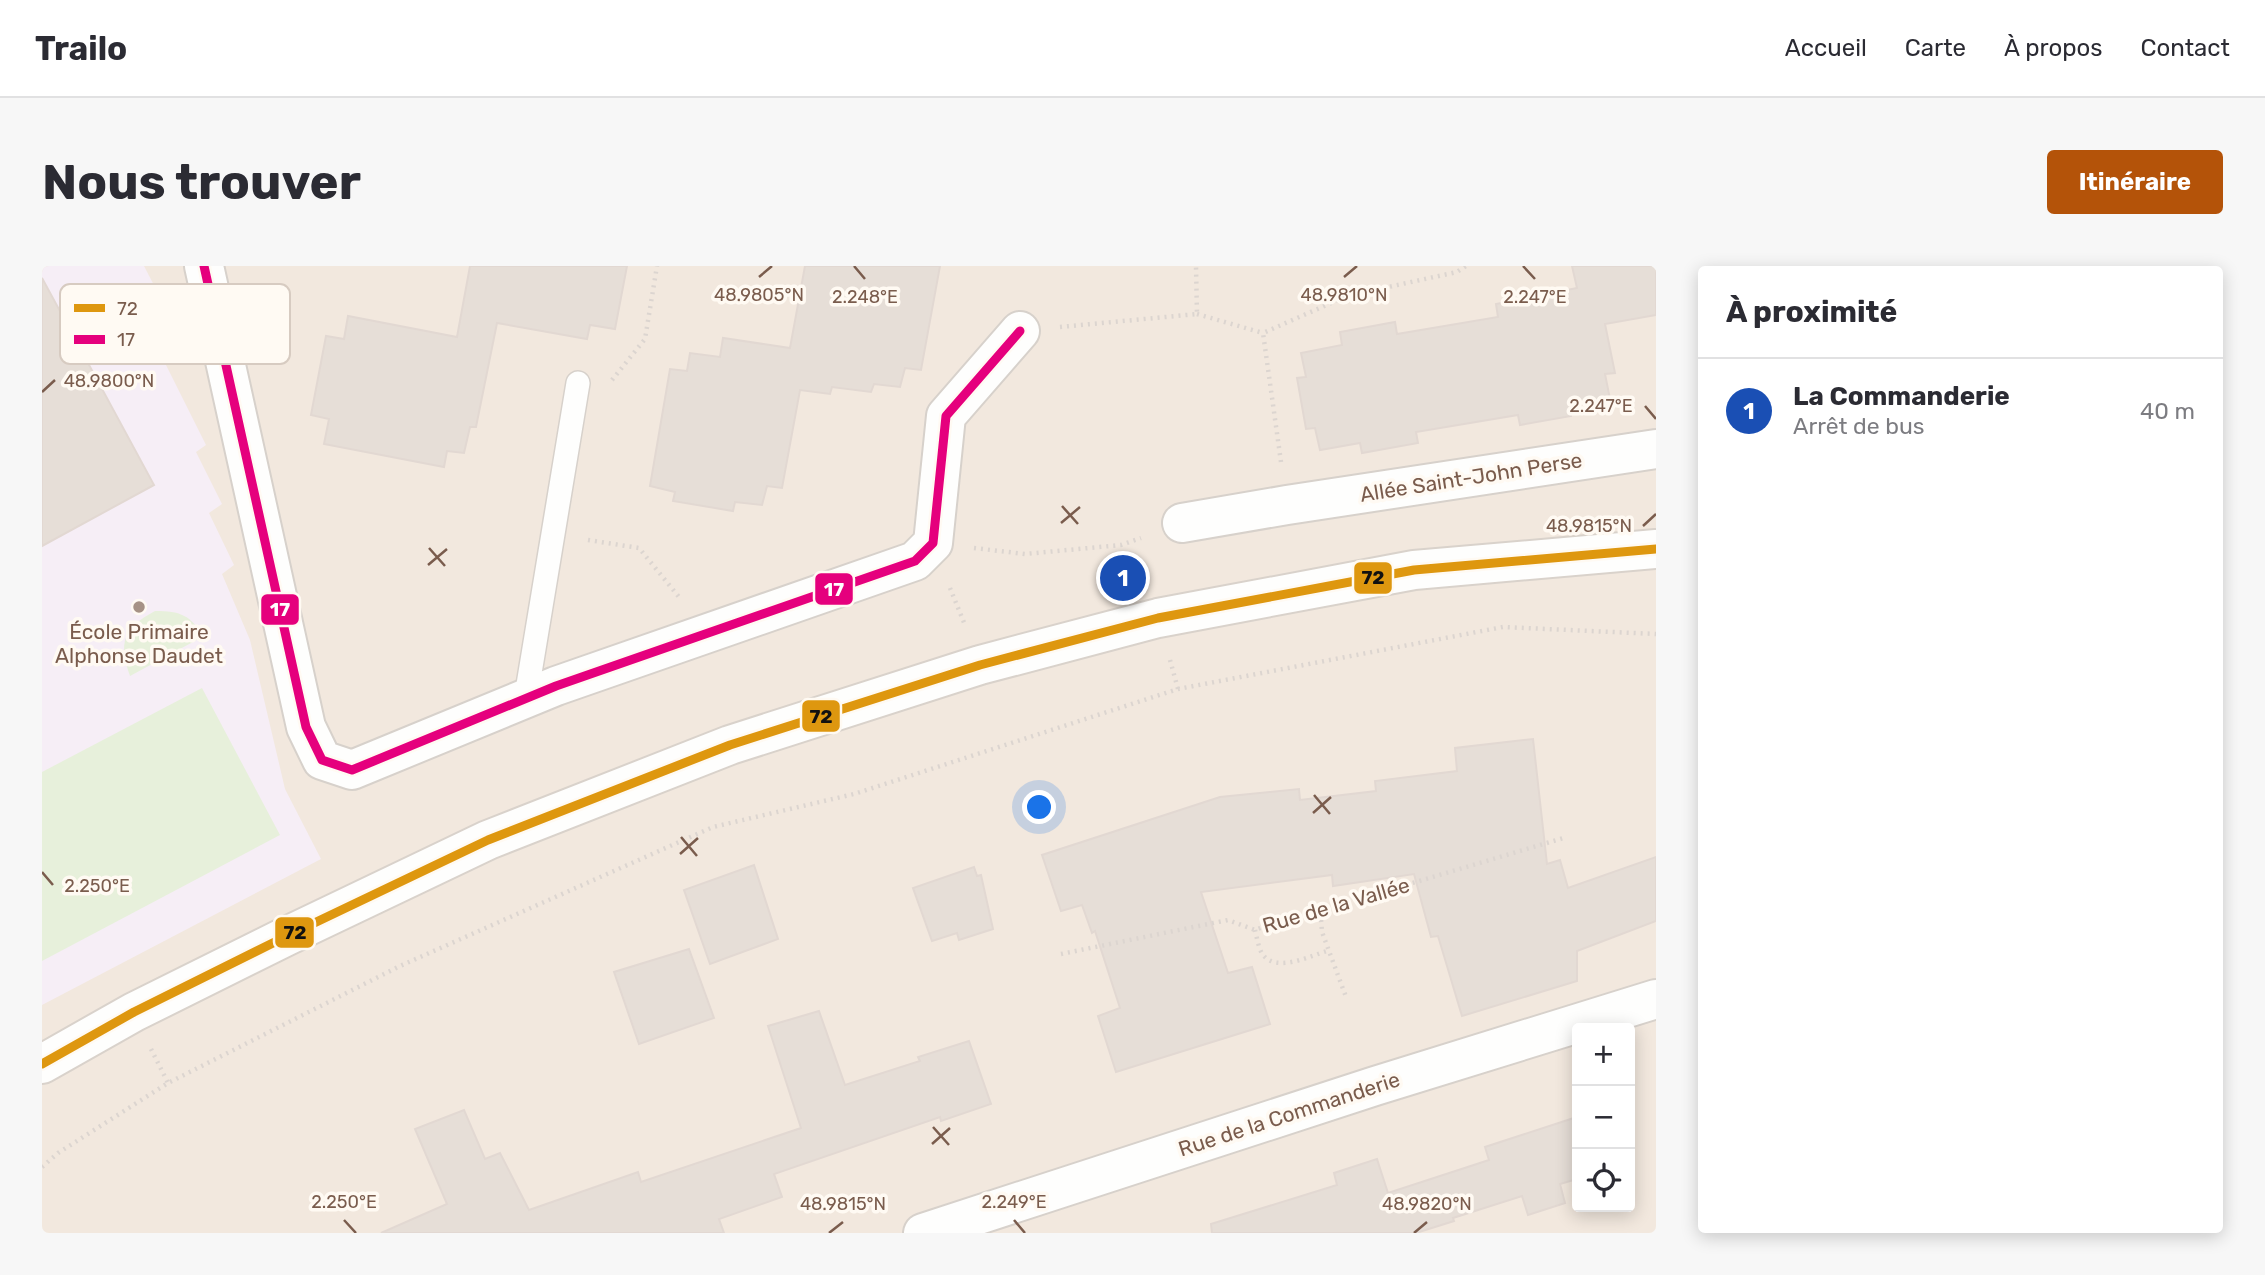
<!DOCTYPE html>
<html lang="fr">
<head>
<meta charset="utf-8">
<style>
	body { margin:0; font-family:Rubik,sans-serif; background:#f7f7f7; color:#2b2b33 }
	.controls { position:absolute; right:21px; bottom:21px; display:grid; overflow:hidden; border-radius:7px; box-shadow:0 4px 18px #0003 }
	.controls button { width:63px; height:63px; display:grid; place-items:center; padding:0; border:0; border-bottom:2px solid #e1e1e2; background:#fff; color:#2b2b33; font:35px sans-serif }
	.you { position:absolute; left:998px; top:542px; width:24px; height:24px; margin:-18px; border:5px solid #fff; border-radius:50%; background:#1a73e8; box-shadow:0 0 0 10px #1a73e833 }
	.badge { display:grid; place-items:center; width:46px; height:46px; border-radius:50%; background:#b45309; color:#fff; font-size:23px; font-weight:700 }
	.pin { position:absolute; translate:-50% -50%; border:4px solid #fff; box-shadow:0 2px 7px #0006 }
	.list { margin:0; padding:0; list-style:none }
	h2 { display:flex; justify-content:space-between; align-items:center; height:91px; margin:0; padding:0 28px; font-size:30px }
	h2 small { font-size:23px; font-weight:400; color:#7c7c81 }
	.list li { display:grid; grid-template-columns:46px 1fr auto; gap:21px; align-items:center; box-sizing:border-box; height:105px; padding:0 28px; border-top:2px solid #e1e1e2 }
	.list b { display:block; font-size:26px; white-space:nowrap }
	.list p { margin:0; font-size:23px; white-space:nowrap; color:#7c7c81 }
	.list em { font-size:23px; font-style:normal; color:#7c7c81 }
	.icon { flex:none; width:38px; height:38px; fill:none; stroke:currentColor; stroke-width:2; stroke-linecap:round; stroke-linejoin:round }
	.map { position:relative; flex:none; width:1614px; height:967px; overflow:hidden; border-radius:7px }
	header { display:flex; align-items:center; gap:42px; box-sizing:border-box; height:98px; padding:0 35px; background:#fff; border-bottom:2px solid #e1e1e2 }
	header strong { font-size:33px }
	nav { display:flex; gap:38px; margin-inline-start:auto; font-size:24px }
	.intro { display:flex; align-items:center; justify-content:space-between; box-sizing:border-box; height:168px; padding:0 42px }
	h1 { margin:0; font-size:49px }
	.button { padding:18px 32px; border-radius:7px; background:#b45309; color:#fff; font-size:24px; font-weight:700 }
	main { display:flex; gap:42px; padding:0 42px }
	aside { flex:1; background:#fff; border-radius:7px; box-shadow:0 4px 18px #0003 }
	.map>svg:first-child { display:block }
	.residential { fill:#f2e8de; fill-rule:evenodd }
	.education { fill:#f6eef6 }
	.green { fill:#e7f0db }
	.building { fill:#e6ded7; stroke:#e2d8d2; stroke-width:2 }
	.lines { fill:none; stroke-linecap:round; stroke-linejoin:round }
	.lane-casing { stroke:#d7d1cb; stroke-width:26 }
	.street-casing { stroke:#d7d1cb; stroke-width:42 }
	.secondary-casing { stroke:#d9d2cb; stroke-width:42 }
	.path { stroke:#dcd5d0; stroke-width:4.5; stroke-dasharray:2 5; stroke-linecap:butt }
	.lane { stroke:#fefefd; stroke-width:23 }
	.street { stroke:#fefefd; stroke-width:38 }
	.secondary { stroke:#fefefd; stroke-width:38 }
	.bus-1-casing { stroke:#fffaf3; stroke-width:14 }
	.bus-2-casing { stroke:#fffaf3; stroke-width:14 }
	.bus-1 { stroke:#de970f; stroke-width:9 }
	.bus-2 { stroke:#e5007d; stroke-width:9 }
	.ticks { fill:none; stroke:#7a5c4d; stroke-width:2.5 }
	.poi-dot { fill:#a69286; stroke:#fffaf3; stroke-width:2.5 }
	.labels { text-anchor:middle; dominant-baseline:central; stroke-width:7; stroke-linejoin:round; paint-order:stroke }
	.street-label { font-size:21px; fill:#7a5c4d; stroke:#fffaf3 }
	.poi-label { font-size:21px; fill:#7a5c4d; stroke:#fffaf3 }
	.key { fill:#fffaf3; stroke:#d7cbc1; stroke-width:2 }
	.key-label { font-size:19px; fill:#7a5c4d }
	.ticks-label { font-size:18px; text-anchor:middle; fill:#7a5c4d; stroke:#fffaf3; stroke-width:7; stroke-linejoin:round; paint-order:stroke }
	.line-badge { stroke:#fffaf3; stroke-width:2.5 }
	.badge-label { font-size:19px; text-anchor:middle; font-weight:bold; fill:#fff }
	.pale-badge-label { font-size:19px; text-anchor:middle; font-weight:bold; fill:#111 }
</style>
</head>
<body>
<header>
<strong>Trailo</strong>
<nav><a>Accueil</a><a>Carte</a><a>À propos</a><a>Contact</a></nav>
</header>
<div class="intro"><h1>Nous trouver</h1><a class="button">Itinéraire</a></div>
<main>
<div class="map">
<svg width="1614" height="967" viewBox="0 0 1614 967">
	<rect width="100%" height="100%" fill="#f9f5f0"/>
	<!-- residential -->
	<path class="residential" d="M 0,0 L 1614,0 L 1614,967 L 0,967 ZM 1535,762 L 1588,762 L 1588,941 L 1535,941 Z"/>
	<!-- education -->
	<path class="education" d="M 0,0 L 102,0 L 130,54 L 109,69 L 164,179 L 154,186 L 180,238 L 167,247 L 192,299 L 180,308 L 208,374 L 243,523 L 279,593 L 0,739 Z"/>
	<!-- green -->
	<g class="green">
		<path d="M 113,345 C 139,345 147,349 162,370 L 88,410 C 76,377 81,362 113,345 Z"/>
		<path d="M 160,422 L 238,569 L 0,695 L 0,506 Z"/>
	</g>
	<!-- building -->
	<g class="building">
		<path d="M 428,0 L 585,0 L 573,63 L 548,59 L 545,73 L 455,57 L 434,161 L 428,161 L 422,187 L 405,185 L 402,201 L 282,178 L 287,153 L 269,149 L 284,70 L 302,73 L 306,50 L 415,71 Z"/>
		<path d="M 763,0 L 898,0 L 879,104 L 863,102 L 858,121 L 832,118 L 829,126 L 790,121 L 788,128 L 758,124 L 740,222 L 725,220 L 720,239 L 693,236 L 691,245 L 631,235 L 633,226 L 608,220 L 628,103 L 645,105 L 648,87 L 678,91 L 681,72 L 748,82 Z"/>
		<path d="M 1530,0 L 1614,0 L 1614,49 L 1563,58 L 1573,107 L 1563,108 L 1568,133 L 1528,140 L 1529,150 L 1478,159 L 1476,149 L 1374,166 L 1376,177 L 1320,187 L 1318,177 L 1278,184 L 1273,162 L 1264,163 L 1255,112 L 1264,111 L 1259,87 L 1300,79 L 1298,66 L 1353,56 L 1355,68 L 1456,51 L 1454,38 L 1535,22 Z"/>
		<path d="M 0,12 L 112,219 L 0,280 Z"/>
		<path d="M 1491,473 L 1505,598 L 1518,594 L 1526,622 L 1614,591 L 1614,655 L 1535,685 L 1535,715 L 1420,750 L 1396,670 L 1389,671 L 1372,608 L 1291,620 L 1290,609 L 1159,626 L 1186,707 L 1210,701 L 1228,758 L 1074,806 L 1056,750 L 1078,742 L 1053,665 L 1050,667 L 1040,639 L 1019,645 L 1000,589 L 1178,531 L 1257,523 L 1258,534 L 1334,525 L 1333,515 L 1415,505 L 1413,482 Z"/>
		<path d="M 712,599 L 736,673 L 668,698 L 642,624 Z"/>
		<path d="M 932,601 L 935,610 L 939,609 L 951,663 L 917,674 L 915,667 L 890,675 L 871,622 Z"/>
		<path d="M 647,683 L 672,752 L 597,778 L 572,706 Z"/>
		<path d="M 777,745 L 803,819 L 878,795 L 876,791 L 927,775 L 949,838 L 899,855 L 898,851 L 732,908 L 740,931 L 677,953 L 682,967 L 339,967 L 405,938 L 373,863 L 422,844 L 443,893 L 458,887 L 487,944 L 596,906 L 599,916 L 759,862 L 726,760 Z"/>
		<path d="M 1535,851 L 1535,913 L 1518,918 L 1523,937 L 1486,949 L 1480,930 L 1411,952 L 1412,955 L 1374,967 L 1170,967 L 1169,958 L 1295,919 L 1292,907 L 1335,893 L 1346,927 L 1447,894 L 1443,881 Z"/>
	</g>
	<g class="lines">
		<defs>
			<path id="lane" d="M 484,431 L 536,117"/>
			<g id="street">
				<path d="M 162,0 L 264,461 L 280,494 L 310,504 L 514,420 L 873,295 L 891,277 L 904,150 L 978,65"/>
				<path d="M 1140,257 L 1245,239 L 1614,183"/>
				<path d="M 881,967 L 1333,820 L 1614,733"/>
			</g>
			<path id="secondary" d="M 0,798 L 92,746 L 245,670 L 446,574 L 688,479 L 938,399 L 1116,352 L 1372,304 L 1614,283"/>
		</defs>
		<!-- lane casing -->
		<use href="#lane" class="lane-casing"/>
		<!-- street casing -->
		<use href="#street" class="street-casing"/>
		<!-- secondary casing -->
		<use href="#secondary" class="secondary-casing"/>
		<!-- path -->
		<g class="path">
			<path d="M 1155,48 L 1221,67"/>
			<path d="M 1018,61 L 1155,48 L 1154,0"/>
			<path d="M 570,114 L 603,73 L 615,0"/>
			<path d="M 1239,196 L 1221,67 L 1305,30 L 1415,6 L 1424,0"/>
			<path d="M 546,274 L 597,282 L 637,331"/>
			<path d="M 932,282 L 983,288 L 1079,279 L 1099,272"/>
			<path d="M 908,322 L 923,359"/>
			<path d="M 1128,394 L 1136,423"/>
			<path d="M 1278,640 L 1280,666 L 1304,731"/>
			<path d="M 1213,664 C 1215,672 1217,685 1222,690 C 1236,706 1268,690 1285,685"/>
			<path d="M 1019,688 L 1186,654 L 1213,664 L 1278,640 L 1374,616 L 1525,571"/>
			<path d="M 109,783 L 126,817"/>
			<path d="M 0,901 L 16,887 L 126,817 L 358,700 L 671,561 L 812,528 L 1136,423 L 1461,361 L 1614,368"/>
		</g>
		<!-- lane -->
		<use href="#lane" class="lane"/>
		<!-- street -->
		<use href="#street" class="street"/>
		<!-- secondary -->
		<use href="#secondary" class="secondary"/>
		<defs>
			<path id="bus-1" d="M 0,798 L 92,746 L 245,670 L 446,574 L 688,479 L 938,399 L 1116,352 L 1372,304 L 1614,283"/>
			<path id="bus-2" d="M 162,0 L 264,461 L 280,494 L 310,504 L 514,420 L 873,295 L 891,277 L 904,150 L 978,65"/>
		</defs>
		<!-- bus-1 casing -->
		<use href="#bus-1" class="bus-1-casing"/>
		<!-- bus-2 casing -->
		<use href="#bus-2" class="bus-2-casing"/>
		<!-- bus-1 -->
		<use href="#bus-1" class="bus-1"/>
		<!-- bus-2 -->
		<use href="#bus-2" class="bus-2"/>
	</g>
	<!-- ticks -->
	<path class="ticks" d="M 812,0 L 823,13M 1481,0 L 1493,13M 717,11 L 730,0M 1302,11 L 1315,0M 0,126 L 13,114M 1603,140 L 1614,153M 1020,240 L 1036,258M 1019,257 L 1038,241M 1601,260 L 1614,248M 387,282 L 403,300M 386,299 L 405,283M 1272,529 L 1288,548M 1271,547 L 1289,531M 639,571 L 655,590M 638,588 L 656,572M 0,606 L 11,619M 891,861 L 907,879M 890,878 L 908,862M 302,954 L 314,967M 972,954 L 983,967M 787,967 L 801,956M 1372,967 L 1385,956"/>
	<!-- markers -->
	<circle class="poi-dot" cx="97" cy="341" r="7"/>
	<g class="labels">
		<!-- street labels -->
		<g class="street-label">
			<text transform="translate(1429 211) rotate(-9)">Allée Saint-John Perse</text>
			<text transform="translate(1294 639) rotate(-16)">Rue de la Vallée</text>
			<text transform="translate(1247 848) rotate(-18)">Rue de la Commanderie</text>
		</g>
		<!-- poi labels -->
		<g class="poi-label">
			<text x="97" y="365">École Primaire<tspan x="97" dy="24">Alphonse Daudet</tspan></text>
		</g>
	</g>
	<!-- legend -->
	<rect x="18" y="18" width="230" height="80" rx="10" class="key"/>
	<rect x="32" y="38" width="31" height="8" fill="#de970f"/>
	<rect x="32" y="69" width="31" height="9" fill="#e5007d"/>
	<g class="key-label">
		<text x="75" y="49">72</text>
		<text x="75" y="80">17</text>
	</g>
	<g class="ticks-label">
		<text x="717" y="35">48.9805°N</text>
		<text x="1302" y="35">48.9810°N</text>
		<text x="823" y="37">2.248°E</text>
		<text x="1493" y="37">2.247°E</text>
		<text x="67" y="121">48.9800°N</text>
		<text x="1559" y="146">2.247°E</text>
		<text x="1547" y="266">48.9815°N</text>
		<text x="55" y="626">2.250°E</text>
		<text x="302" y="942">2.250°E</text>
		<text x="972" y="942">2.249°E</text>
		<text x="801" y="944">48.9815°N</text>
		<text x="1385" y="944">48.9820°N</text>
	</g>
	<g class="line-badge">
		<rect x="1311" y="295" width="40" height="34" rx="7" fill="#de970f"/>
		<rect x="772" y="306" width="40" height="34" rx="7" fill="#e5007d"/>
		<rect x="218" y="327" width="40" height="33" rx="7" fill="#e5007d"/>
		<rect x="759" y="433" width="40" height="34" rx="7" fill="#de970f"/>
		<rect x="232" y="650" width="41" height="33" rx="7" fill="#de970f"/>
	</g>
	<g class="badge-label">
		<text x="792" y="330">17</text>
		<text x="238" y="350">17</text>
	</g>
	<g class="pale-badge-label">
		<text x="1331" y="318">72</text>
		<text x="779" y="457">72</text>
		<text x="253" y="673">72</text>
	</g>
</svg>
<div class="controls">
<button>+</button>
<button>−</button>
<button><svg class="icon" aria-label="locate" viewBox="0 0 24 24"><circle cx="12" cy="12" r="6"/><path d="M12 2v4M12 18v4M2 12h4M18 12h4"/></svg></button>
</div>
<div class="you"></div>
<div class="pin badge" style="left:1081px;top:312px;background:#1a4fb4">1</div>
</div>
<aside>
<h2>À proximité<small></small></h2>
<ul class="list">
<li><span class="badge" style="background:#1a4fb4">1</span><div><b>La Commanderie</b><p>Arrêt de bus</p></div><em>40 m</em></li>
</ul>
</aside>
</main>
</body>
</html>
